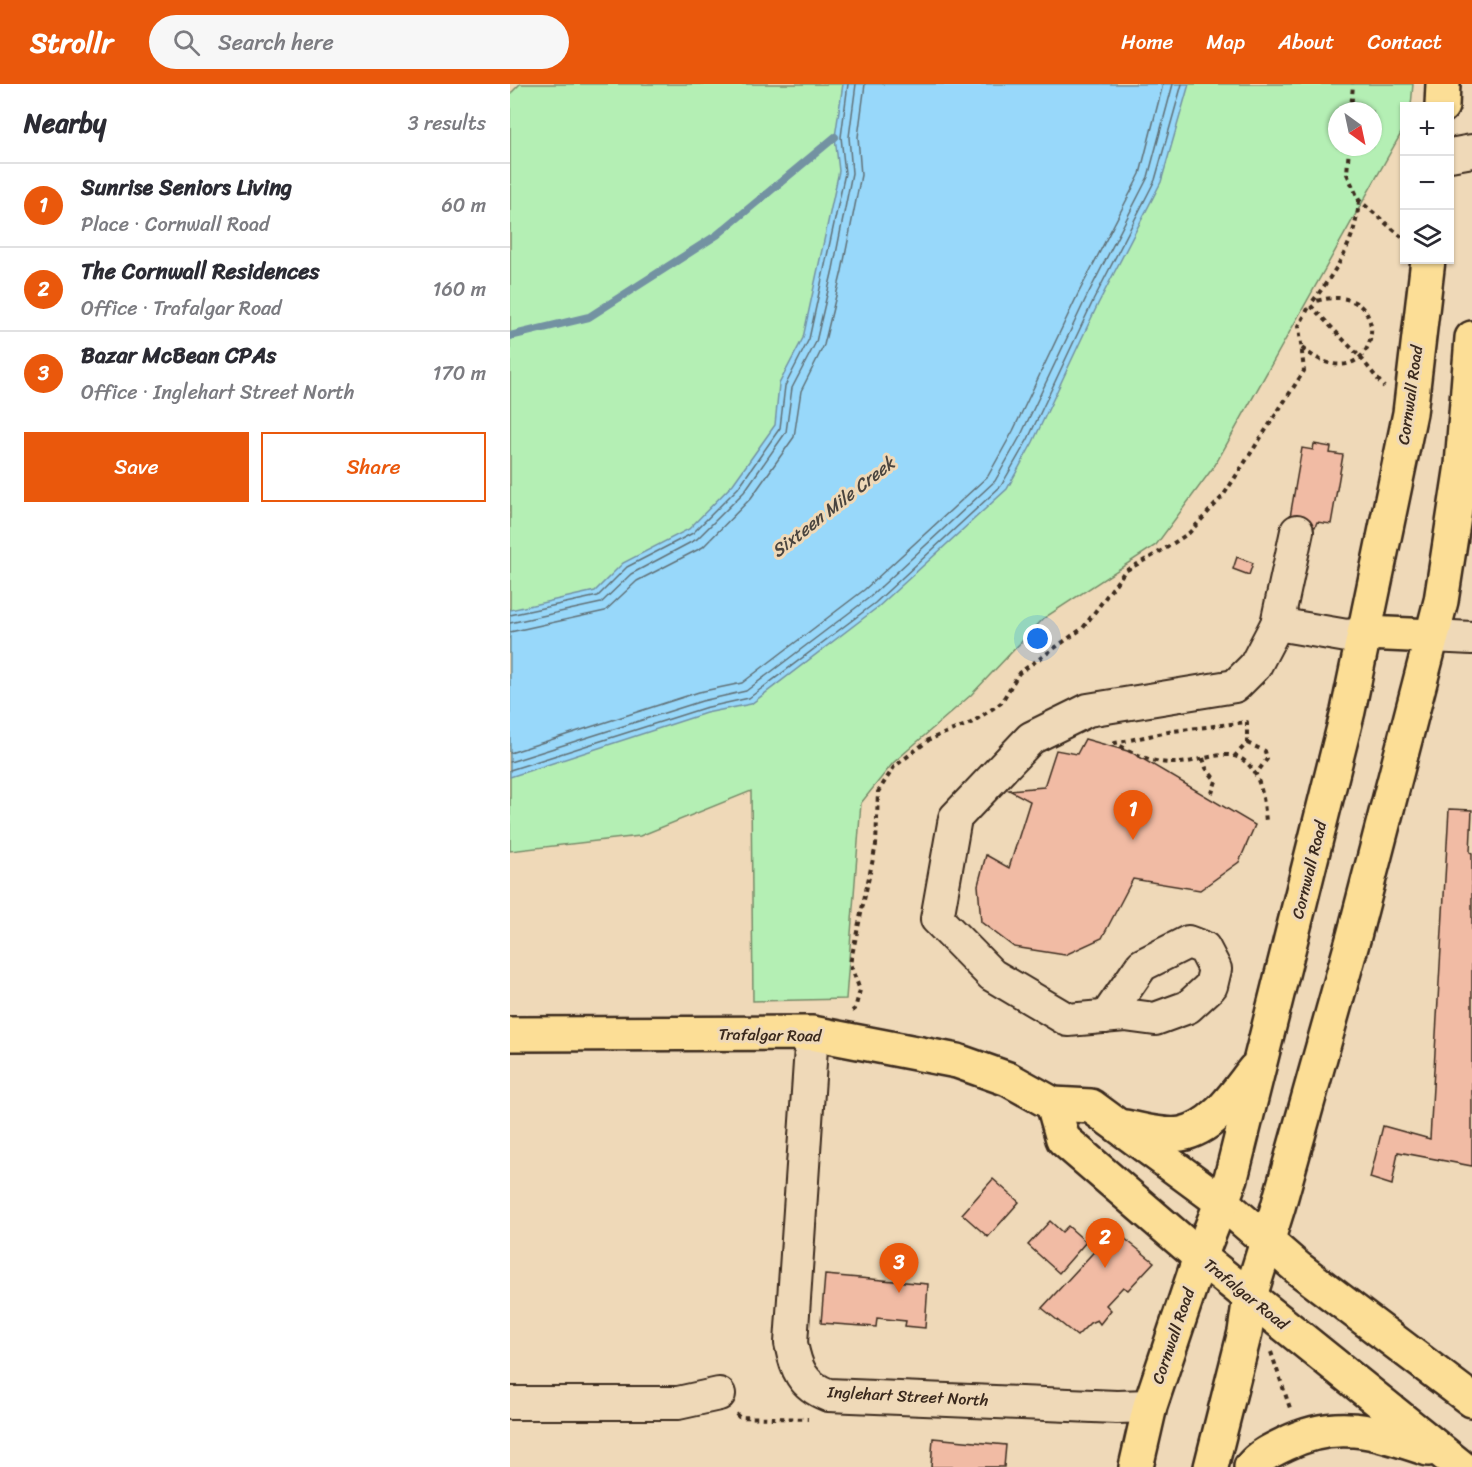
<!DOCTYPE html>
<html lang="en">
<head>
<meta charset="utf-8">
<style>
	body { margin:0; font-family:Sriracha,sans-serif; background:#f7f7f7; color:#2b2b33 }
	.controls { position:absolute; right:18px; top:18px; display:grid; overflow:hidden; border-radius:0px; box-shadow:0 2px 4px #0004 }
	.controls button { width:54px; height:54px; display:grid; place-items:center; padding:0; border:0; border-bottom:2px solid #e1e1e2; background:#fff; color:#2b2b33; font:30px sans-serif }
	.compass { position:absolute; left:818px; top:18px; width:54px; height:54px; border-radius:50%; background:#fff; box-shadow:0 2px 4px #0004; rotate:147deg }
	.you { position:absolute; left:528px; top:555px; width:21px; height:21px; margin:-15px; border:4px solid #fff; border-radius:50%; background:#1a73e8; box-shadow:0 0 0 9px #1a73e833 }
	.badge { display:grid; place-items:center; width:39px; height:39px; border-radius:50%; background:#ea580c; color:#fff; font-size:20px; font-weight:700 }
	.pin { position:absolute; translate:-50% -50px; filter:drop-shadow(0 2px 3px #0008) }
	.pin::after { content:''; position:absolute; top:32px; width:21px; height:18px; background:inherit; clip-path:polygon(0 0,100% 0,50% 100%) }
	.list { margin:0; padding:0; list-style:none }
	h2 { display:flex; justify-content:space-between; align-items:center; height:78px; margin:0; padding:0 24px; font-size:26px }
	h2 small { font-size:20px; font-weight:400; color:#7c7c81 }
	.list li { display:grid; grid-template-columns:39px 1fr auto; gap:18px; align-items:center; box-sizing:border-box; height:84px; padding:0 24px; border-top:2px solid #e1e1e2 }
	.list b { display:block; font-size:22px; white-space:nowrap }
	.list p { margin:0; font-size:20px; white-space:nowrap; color:#7c7c81 }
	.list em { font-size:20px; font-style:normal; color:#7c7c81 }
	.actions { display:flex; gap:12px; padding:18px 24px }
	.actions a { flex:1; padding:14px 0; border:2px solid #ea580c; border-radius:0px; text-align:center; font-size:21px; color:#ea580c }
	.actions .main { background:#ea580c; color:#fff }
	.icon { flex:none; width:33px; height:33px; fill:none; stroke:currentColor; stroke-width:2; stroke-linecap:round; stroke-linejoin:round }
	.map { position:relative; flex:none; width:962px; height:1383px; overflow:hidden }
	header { display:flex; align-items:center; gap:36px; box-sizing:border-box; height:84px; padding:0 30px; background:#ea580c; color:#fff }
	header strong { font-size:28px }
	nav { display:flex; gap:33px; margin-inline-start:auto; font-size:21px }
	.search { width:420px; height:54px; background:#f7f7f7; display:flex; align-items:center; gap:15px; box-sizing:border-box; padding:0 21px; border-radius:33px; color:#7c7c81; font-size:22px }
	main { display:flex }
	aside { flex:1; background:#fff }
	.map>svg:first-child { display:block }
	.green { fill:#b4efb4; stroke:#788c69; stroke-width:1.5; fill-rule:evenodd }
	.water { fill:#98d8fa; stroke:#7392a2; stroke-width:1.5 }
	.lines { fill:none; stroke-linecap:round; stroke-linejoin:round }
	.shore { stroke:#607076; stroke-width:1.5 }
	.stream { stroke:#7392a2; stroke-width:8 }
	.building { fill:#f1bba4; stroke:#3b2a1e; stroke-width:1.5 }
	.minor-casing { stroke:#3b2a1e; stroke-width:36 }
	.major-casing { stroke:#3b2a1e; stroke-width:38 }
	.path { stroke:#3b2a1e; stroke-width:4; stroke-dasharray:4.5 4.5; stroke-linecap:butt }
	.minor { stroke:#efd9b8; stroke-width:32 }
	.major { stroke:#fcde96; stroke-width:33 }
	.labels { text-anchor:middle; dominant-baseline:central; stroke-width:6; stroke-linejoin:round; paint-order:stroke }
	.street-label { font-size:16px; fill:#3b2a1e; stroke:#efd9b8 }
	.water-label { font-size:18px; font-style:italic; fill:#49443f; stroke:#efd9b8 }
</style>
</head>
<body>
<header>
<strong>Strollr</strong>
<div class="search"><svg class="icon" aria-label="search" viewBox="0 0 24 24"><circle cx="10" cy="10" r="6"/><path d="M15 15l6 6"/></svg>Search here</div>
<nav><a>Home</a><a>Map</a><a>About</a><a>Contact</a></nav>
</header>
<main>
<aside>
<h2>Nearby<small>3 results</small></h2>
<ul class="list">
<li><span class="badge">1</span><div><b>Sunrise Seniors Living</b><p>Place · Cornwall Road</p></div><em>60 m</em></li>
<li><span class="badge">2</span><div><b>The Cornwall Residences</b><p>Office · Trafalgar Road</p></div><em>160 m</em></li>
<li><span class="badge">3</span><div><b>Bazar McBean CPAs</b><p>Office · Inglehart Street North</p></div><em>170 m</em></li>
</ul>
<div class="actions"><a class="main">Save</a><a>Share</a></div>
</aside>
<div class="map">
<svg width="962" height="1383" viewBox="0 0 962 1383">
	<rect width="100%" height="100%" fill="#efd9b8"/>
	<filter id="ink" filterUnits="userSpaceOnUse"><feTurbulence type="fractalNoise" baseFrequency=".0167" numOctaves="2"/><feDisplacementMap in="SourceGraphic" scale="12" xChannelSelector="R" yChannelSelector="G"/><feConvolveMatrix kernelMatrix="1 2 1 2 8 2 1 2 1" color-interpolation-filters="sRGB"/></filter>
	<g filter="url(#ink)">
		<!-- green -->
		<path class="green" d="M 10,0 L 903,0 L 901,22 L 894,22 L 894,44 L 705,381 L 646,461 L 534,534 L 461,611 L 383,679 L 351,719 L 336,915 L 243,917 L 241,707 L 130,752 L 0,767 L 0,10 ZM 827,27 L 863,27 L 863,63 L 827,63 Z"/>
		<!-- water -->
		<path class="water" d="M 333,0 L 679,0 L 651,98 L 588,220 L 523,358 L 497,405 L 368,523 L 241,620 L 196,629 L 0,693 L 0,526 L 85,507 L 113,479 L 179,445 L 223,400 L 265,341 L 269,300 L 293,254 L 329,87 L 325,53 Z"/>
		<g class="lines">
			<!-- shore -->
			<g class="shore">
				<path d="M 0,531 L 88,512 L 117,483 L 183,449 L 228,404 L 270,344 L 275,302 L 299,255 L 335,89 L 331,53 L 338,0"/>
				<path d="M 0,539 L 91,519 L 121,490 L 187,455 L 234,408 L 276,348 L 282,304 L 306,258 L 323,185 L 342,89 L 339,53 L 346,0"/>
				<path d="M 0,548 L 95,527 L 127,497 L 193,463 L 241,414 L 284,353 L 291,307 L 314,261 L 332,187 L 351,91 L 348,53 L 355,0"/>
				<path d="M 0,669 L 189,608 L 232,599 L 354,506 L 478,392 L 503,347 L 568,210 L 630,90 L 653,0"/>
				<path d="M 0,678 L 192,617 L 236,607 L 360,513 L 485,397 L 511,351 L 576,214 L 638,93 L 663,0"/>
				<path d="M 0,686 L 194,624 L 239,614 L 365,519 L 491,402 L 518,355 L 583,217 L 645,96 L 672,0"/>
			</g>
			<!-- stream -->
			<path class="stream" d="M 0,252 L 79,233 L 207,151 L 325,53"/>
		</g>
		<!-- building -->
		<g class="building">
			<path d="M 804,360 L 821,363 L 820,369 L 833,371 L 821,440 L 807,438 L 805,443 L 790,440 L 780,433 L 792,364 L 803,366 Z"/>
			<path d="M 727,473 L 743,479 L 739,491 L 723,485 Z"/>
			<path d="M 575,655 L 621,668 L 745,741 L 729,778 L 690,806 L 623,795 L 592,854 L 555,871 L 504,863 L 471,838 L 468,801 L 476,771 L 499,784 L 520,717 L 499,706 L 534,703 L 546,666 L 567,670 Z"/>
			<path d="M 939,725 L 962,726 L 960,768 L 962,769 L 962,1082 L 888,1068 L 882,1101 L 860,1094 L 873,1042 L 920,1055 Z"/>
			<path d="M 483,1095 L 509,1118 L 478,1153 L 452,1130 Z"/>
			<path d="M 540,1137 L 552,1148 L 558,1142 L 576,1158 L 549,1189 L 518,1161 Z"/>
			<path d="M 604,1146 L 644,1178 L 618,1206 L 613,1203 L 596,1221 L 601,1226 L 590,1240 L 587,1236 L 580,1239 L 567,1252 L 532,1224 Z"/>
			<path d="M 315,1191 L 418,1200 L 415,1244 L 395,1242 L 396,1237 L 367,1234 L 366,1243 L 311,1239 Z"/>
			<path d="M 423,1354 L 496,1361 L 494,1383 L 421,1383 Z"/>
		</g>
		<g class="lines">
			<defs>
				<g id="minor">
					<path d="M 940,71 L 962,67"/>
					<path d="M 767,540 L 837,552 L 856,549"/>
					<path d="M 922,552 L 962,554"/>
					<path d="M 596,933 L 632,881 L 678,858 L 694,864 L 705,885 L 701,902 L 678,923 L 645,935 L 615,931 L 558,936 L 482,891 L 427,835 L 445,734 L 521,654 L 578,626 L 725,602 L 745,582 L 767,540 L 787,447"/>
					<path d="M 302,949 L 281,1259 C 286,1285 292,1301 318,1311 L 607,1323 L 640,1322"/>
					<path d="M 0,1319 L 168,1319 L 209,1310"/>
				</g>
				<g id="major">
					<path d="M 932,22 L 933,0"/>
					<path d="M 856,549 L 922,552"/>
					<path d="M 0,950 L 302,949 L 447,977 L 498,995 L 543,1020 L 581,1022 L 713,1119 L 789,1185 L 962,1316"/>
					<path d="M 543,1020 L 553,1055 L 690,1173 L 951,1383"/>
					<path d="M 615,1043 C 632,1046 653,1053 671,1050 C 704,1044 725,1010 744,986"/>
					<path d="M 626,1383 L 640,1322 L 690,1173 L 721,1094 L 838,627 L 900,329 L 918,176"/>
					<path d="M 701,1383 L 735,1248 L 740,1212 L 768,1123 L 844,852 L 931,517 L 952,381 L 962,254"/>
					<path d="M 741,1383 C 751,1371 761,1367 775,1360 C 827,1334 866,1348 918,1365"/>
				</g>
			</defs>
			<!-- minor casing -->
			<use href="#minor" class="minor-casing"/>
			<!-- major casing -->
			<use href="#major" class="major-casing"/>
			<!-- path -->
			<g class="path">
				<path d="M 841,27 L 843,0"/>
				<path d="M 839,63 L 837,90 L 849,116 L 894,155"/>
				<path d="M 803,217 C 827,185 846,157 849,116"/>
				<path d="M 792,264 C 870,327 893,189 803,218"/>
				<path d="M 737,659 L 755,667 L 757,675 L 746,690"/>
				<path d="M 724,673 L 737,659 L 737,638 L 663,647 L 605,659 C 625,670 643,680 667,679 C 682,679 697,672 713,671 C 749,669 754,713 756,738"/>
				<path d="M 693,674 L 696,684 L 706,697 L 702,709"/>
				<path d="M 342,927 L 345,925 L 350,906 L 340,880 L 366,761 L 368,708 L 384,683 L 420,655 L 461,639 L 491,619 L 509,589 L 573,544 L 615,487 L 653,466 L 679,449 L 713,412 L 794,287 L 789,242 L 800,221 L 851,274 L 874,303"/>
				<path d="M 761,1268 L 781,1327"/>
				<path d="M 226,1330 L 229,1333 L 298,1335"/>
			</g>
			<!-- minor -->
			<use href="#minor" class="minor"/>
			<!-- major -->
			<use href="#major" class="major"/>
		</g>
	</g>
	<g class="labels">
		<!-- street labels -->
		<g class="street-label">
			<text transform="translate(900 311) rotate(-82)">Cornwall Road</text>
			<text transform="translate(799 786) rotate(-76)">Cornwall Road</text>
			<text transform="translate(260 951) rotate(1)">Trafalgar Road</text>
			<text transform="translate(736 1210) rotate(39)">Trafalgar Road</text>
			<text transform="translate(663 1252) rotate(-71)">Cornwall Road</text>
			<text transform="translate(398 1312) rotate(3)">Inglehart Street North</text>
		</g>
		<!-- water labels -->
		<g class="water-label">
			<text transform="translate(323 423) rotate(-38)">Sixteen Mile Creek</text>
		</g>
	</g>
</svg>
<div class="controls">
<button>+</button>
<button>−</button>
<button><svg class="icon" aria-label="layers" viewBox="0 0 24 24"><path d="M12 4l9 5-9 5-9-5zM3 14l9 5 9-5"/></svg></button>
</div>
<svg class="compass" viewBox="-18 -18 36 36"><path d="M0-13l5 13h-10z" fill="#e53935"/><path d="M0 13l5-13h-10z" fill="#7c7c81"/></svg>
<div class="you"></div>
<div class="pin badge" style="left:623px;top:756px">1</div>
<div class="pin badge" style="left:595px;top:1184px">2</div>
<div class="pin badge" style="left:389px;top:1209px">3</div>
</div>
</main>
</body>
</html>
